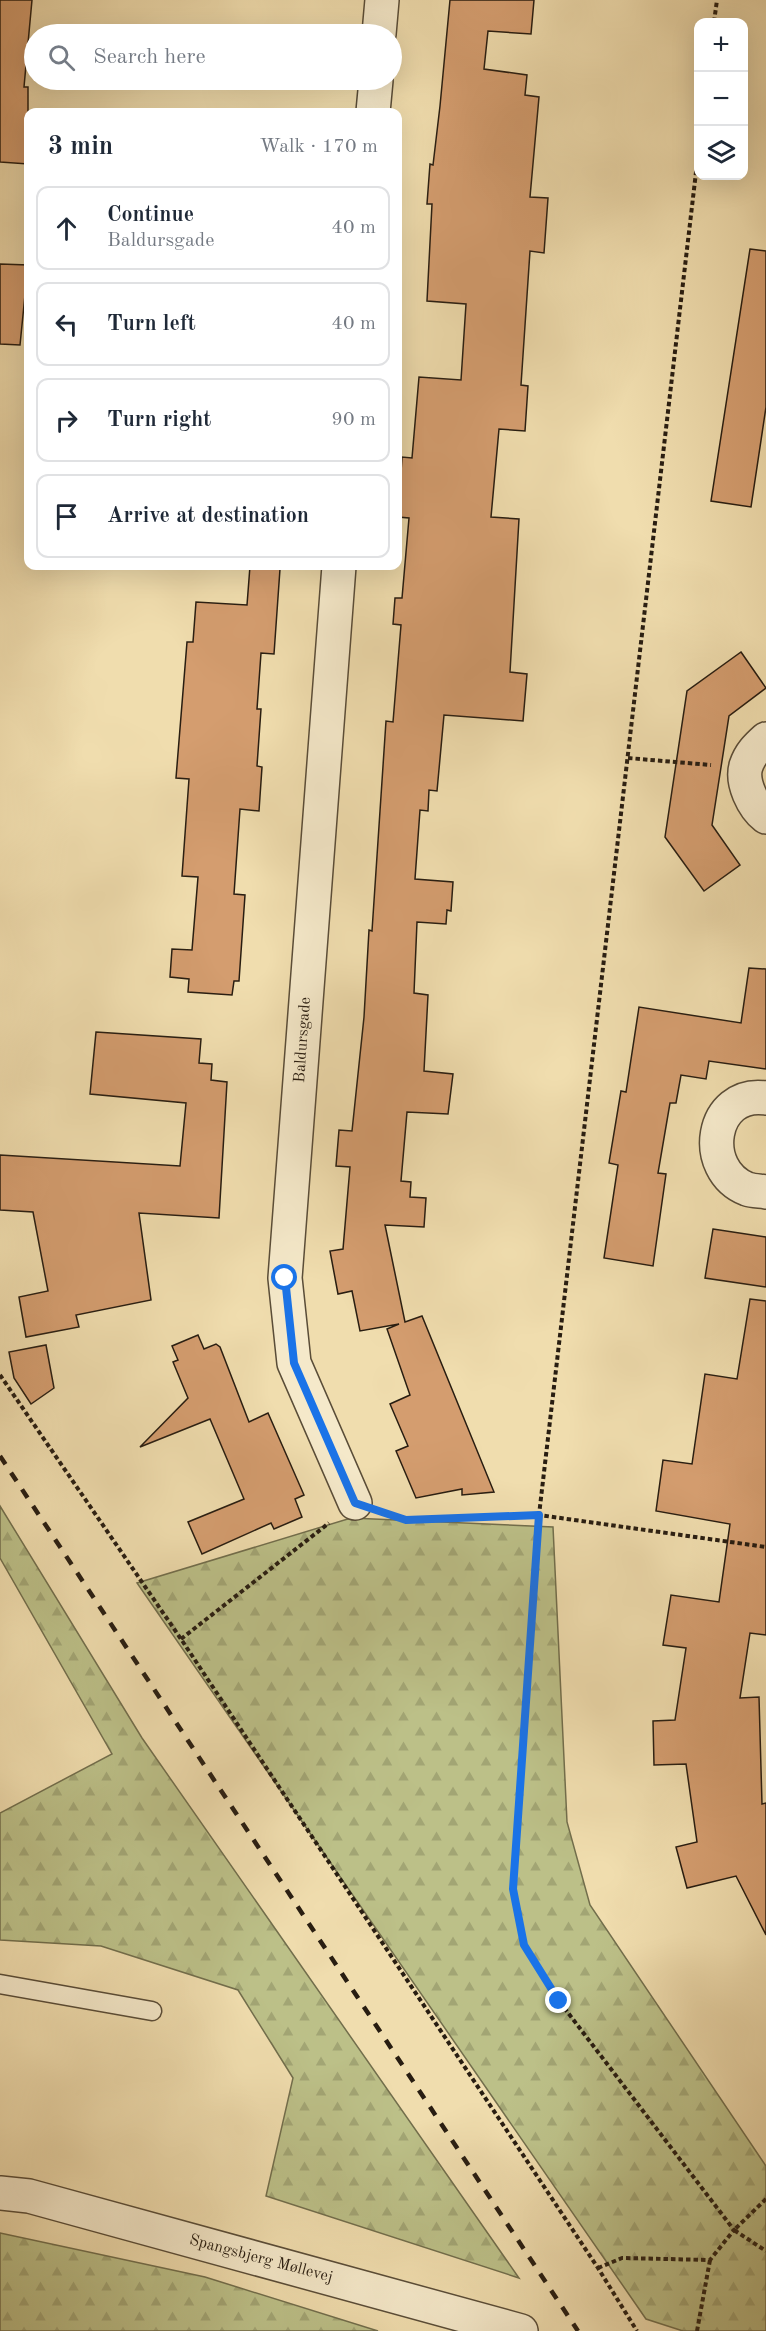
<!DOCTYPE html>
<html lang="en">
<head>
<meta charset="utf-8">
<style>
	body { margin:0; font-family:"Old Standard TT",serif; background:#f6f6f7; color:#1f2937 }
	.controls { position:absolute; right:18px; top:18px; display:grid; overflow:hidden; border-radius:12px; box-shadow:0 6px 24px #0002 }
	.controls button { width:54px; height:54px; display:grid; place-items:center; padding:0; border:0; border-bottom:2px solid #e0e1e3; background:#fff; color:#1f2937; font:30px sans-serif }
	.stop { position:absolute; width:18px; height:18px; margin:-14px; border:4px solid #1a73e8; border-radius:50%; background:#fff }
	.stop.end { background:#1a73e8; border-color:#fff; box-shadow:0 2px 6px #0008 }
	.list { margin:0; padding:0; list-style:none }
	h2 { display:flex; justify-content:space-between; align-items:center; height:78px; margin:0; padding:0 24px; font-size:26px }
	h2 small { font-size:20px; font-weight:400; color:#747a83 }
	.list li { display:grid; grid-template-columns:39px 1fr auto; gap:18px; align-items:center; box-sizing:border-box; height:84px; margin:0 12px 12px; padding:0 12px; border:2px solid #e0e1e3; border-radius:12px }
	.list b { display:block; font-size:22px; white-space:nowrap }
	.list p { margin:0; font-size:20px; white-space:nowrap; color:#747a83 }
	.list em { font-size:20px; font-style:normal; color:#747a83 }
	.icon { flex:none; width:33px; height:33px; fill:none; stroke:currentColor; stroke-width:2; stroke-linecap:round; stroke-linejoin:round }
	.map { position:relative; flex:none; width:766px; height:2331px; overflow:hidden }
	.search { position:absolute; background:#fff; box-shadow:0 6px 24px #0002; left:24px; top:24px; width:378px; height:66px; display:flex; align-items:center; gap:15px; box-sizing:border-box; padding:0 21px; border-radius:33px; color:#747a83; font-size:22px }
	.panel { position:absolute; background:#fff; box-shadow:0 6px 24px #0002; left:24px; top:108px; width:378px; height:462px; border-radius:12px }
	.map>svg:first-child { display:block }
	.forest { fill:url(#forest-firs); stroke:#726e4c; stroke-width:1.5 }
	.building { fill:#d49d6f; stroke:#281d11; stroke-width:1.5 }
	.lines { fill:none; stroke-linecap:round; stroke-linejoin:round }
	.service-casing { stroke:#5a4d38; stroke-width:21 }
	.minor-casing { stroke:#5a4d38; stroke-width:36 }
	.tertiary-casing { stroke:#5a4d38; stroke-width:36 }
	.path { stroke:#281d11; stroke-width:4; stroke-dasharray:4.5 3; stroke-linecap:butt }
	.service { stroke:#f5e9ca; stroke-width:18 }
	.minor { stroke:#f5e9ca; stroke-width:33 }
	.tertiary { stroke:#f5e9ca; stroke-width:33 }
	.rail { stroke:#281d11; stroke-width:4.5; stroke-dasharray:10 10; stroke-linecap:butt }
	.route { stroke:#1a73e8; stroke-width:8 }
	.labels { text-anchor:middle; dominant-baseline:central; stroke-width:6; stroke-linejoin:round; paint-order:stroke }
	.street-label { font-size:16px; fill:#281d11; stroke:#f5e9ca }
</style>
</head>
<body>
<div class="map">
<svg width="766" height="2331" viewBox="0 0 766 2331">
	<defs>
		<pattern id="forest-firs" width="22" height="20" patternUnits="userSpaceOnUse" patternTransform="scale(1.5)"><rect width="22" height="20" fill="#bcc088"/><path d="M5 1l3.5 6h-7zM16 11l3.5 6h-7z" fill="#a2a574"/></pattern>
	</defs>
	<rect width="100%" height="100%" fill="#f0ddae"/>
	<filter id="stains"><feTurbulence type="fractalNoise" baseFrequency=".00333" numOctaves="4"/><feColorMatrix values="0 0 0 0 .2 0 0 0 0 .09 0 0 0 0 .02 0 0 0 .5 -.17"/></filter>
	<radialGradient id="worn" r=".72"><stop offset=".6" stop-color="#630" stop-opacity="0"/><stop offset="1" stop-color="#630" stop-opacity=".3"/></radialGradient>
	<!-- forest -->
	<g class="forest">
		<path d="M 0,1506 L 142,1738 L 519,2278 L 266,2196 L 293,2078 L 238,1990 L 101,1946 L 0,1940 L 0,1813 L 112,1754 L 0,1558 Z"/>
		<path d="M 351,1518 L 553,1527 L 567,1822 L 590,1905 L 766,2166 L 766,2331 L 683,2331 L 646,2319 L 137,1583 Z"/>
		<path d="M 0,2233 L 205,2277 L 378,2331 L 0,2331 Z"/>
	</g>
	<!-- building -->
	<g class="building">
		<path d="M 0,0 L 32,0 L 24,87 L 28,87 L 28,164 L 0,162 Z"/>
		<path d="M 450,0 L 534,0 L 531,34 L 488,31 L 484,69 L 527,75 L 525,95 L 539,97 L 530,197 L 548,198 L 544,253 L 530,251 L 521,385 L 528,386 L 525,431 L 499,429 L 491,517 L 519,519 L 510,672 L 527,674 L 523,721 L 444,715 L 437,791 L 429,790 L 428,811 L 420,810 L 415,879 L 453,882 L 451,911 L 447,910 L 446,924 L 417,922 L 414,993 L 428,995 L 424,1071 L 453,1074 L 448,1114 L 407,1112 L 401,1181 L 411,1182 L 410,1197 L 426,1198 L 424,1227 L 385,1225 L 405,1322 L 422,1316 L 494,1492 L 462,1495 L 462,1489 L 416,1498 L 396,1451 L 408,1446 L 390,1404 L 410,1395 L 387,1329 L 399,1324 L 360,1331 L 352,1291 L 338,1294 L 330,1251 L 343,1249 L 350,1167 L 336,1166 L 339,1130 L 352,1131 L 364,1017 L 369,930 L 372,931 L 386,721 L 393,722 L 401,625 L 393,624 L 395,598 L 402,598 L 409,518 L 398,517 L 402,457 L 412,458 L 419,377 L 461,380 L 466,304 L 427,301 L 432,204 L 427,204 L 430,164 L 433,165 L 440,106 Z"/>
		<path d="M 750,249 L 766,251 L 766,407 L 751,507 L 711,501 Z"/>
		<path d="M 0,264 L 28,265 L 20,345 L 0,344 Z"/>
		<path d="M 250,566 L 280,569 L 274,654 L 261,653 L 257,709 L 261,709 L 257,766 L 262,767 L 259,811 L 240,809 L 234,894 L 245,895 L 239,981 L 234,981 L 232,995 L 188,992 L 189,979 L 170,977 L 172,949 L 192,950 L 198,877 L 182,876 L 189,779 L 176,778 L 187,642 L 193,642 L 196,602 L 247,605 Z"/>
		<path d="M 741,652 L 766,688 L 729,716 L 712,825 L 740,865 L 704,891 L 665,837 L 687,691 Z"/>
		<path d="M 749,968 L 766,969 L 766,1069 L 709,1061 L 706,1079 L 681,1075 L 676,1103 L 670,1103 L 658,1173 L 666,1174 L 653,1266 L 604,1258 L 618,1165 L 609,1163 L 621,1091 L 626,1092 L 639,1007 L 741,1023 Z"/>
		<path d="M 96,1032 L 201,1039 L 199,1063 L 212,1064 L 211,1080 L 227,1082 L 219,1218 L 139,1213 L 151,1300 L 76,1315 L 79,1327 L 26,1337 L 19,1297 L 48,1291 L 33,1212 L 0,1210 L 0,1155 L 180,1166 L 186,1103 L 90,1094 Z"/>
		<path d="M 713,1229 L 766,1237 L 766,1287 L 705,1278 Z"/>
		<path d="M 750,1299 L 766,1301 L 766,1635 L 750,1633 L 740,1698 L 759,1697 L 762,1804 L 766,1803 L 766,1935 L 736,1876 L 687,1888 L 676,1847 L 697,1842 L 686,1764 L 654,1765 L 653,1721 L 675,1720 L 686,1648 L 663,1645 L 671,1595 L 719,1602 L 730,1524 L 656,1511 L 663,1460 L 692,1464 L 705,1374 L 737,1379 Z"/>
		<path d="M 198,1335 L 204,1349 L 216,1344 L 220,1347 L 249,1422 L 268,1413 L 304,1495 L 295,1499 L 302,1517 L 274,1529 L 271,1523 L 202,1554 L 188,1522 L 244,1499 L 210,1419 L 140,1447 L 188,1398 L 173,1362 L 178,1360 L 172,1346 Z"/>
		<path d="M 46,1345 L 54,1388 L 31,1404 L 14,1378 L 9,1352 Z"/>
	</g>
	<g class="lines">
		<defs>
			<path id="service" d="M 0,1984 L 152,2011"/>
			<g id="minor">
				<path d="M 379,34 L 382,0"/>
				<path d="M 373,112 L 376,80"/>
				<path d="M 339,566 L 285,1278 L 294,1363 L 355,1503"/>
				<path d="M 766,739 C 757,747 750,754 746,766 C 741,782 753,807 766,817"/>
				<path d="M 766,1098 C 710,1090 699,1170 747,1189 C 753,1191 760,1191 766,1192"/>
			</g>
			<path id="tertiary" d="M 0,2193 L 29,2196 L 521,2331"/>
		</defs>
		<!-- service casing -->
		<use href="#service" class="service-casing"/>
		<!-- minor casing -->
		<use href="#minor" class="minor-casing"/>
		<!-- tertiary casing -->
		<use href="#tertiary" class="tertiary-casing"/>
		<!-- path -->
		<g class="path">
			<path d="M 714,22 L 717,0"/>
			<path d="M 628,758 L 711,765"/>
			<path d="M 0,1375 L 181,1639 L 598,2268 L 637,2331"/>
			<path d="M 388,1514 L 406,1520 L 539,1515 L 766,1547"/>
			<path d="M 181,1639 L 329,1523"/>
			<path d="M 766,2199 L 734,2230 L 766,2251"/>
			<path d="M 598,2268 L 622,2258 L 710,2260 L 734,2230 L 559,2001 L 524,1945 L 513,1889 L 539,1515 L 698,155"/>
			<path d="M 697,2331 L 710,2260"/>
		</g>
		<!-- service -->
		<use href="#service" class="service"/>
		<!-- minor -->
		<use href="#minor" class="minor"/>
		<!-- tertiary -->
		<use href="#tertiary" class="tertiary"/>
		<!-- rail -->
		<path class="rail" d="M 0,1456 L 578,2331"/>
	</g>
	<g class="lines">
		<!-- route -->
		<path class="route" d="M 285,1278 L 294,1363 L 355,1503 L 406,1520 L 539,1515 L 513,1889 L 524,1945 L 559,2001"/>
	</g>
	<g class="labels">
		<!-- street labels -->
		<g class="street-label">
			<text transform="translate(303 1040) rotate(-86)">Baldursgade</text>
			<text transform="translate(261 2259) rotate(15)">Spangsbjerg Møllevej</text>
		</g>
	</g>
	<rect width="100%" height="100%" filter="url(#stains)"/>
	<rect width="100%" height="100%" fill="url(#worn)"/>
</svg>
<div class="controls">
<button>+</button>
<button>−</button>
<button><svg class="icon" aria-label="layers" viewBox="0 0 24 24"><path d="M12 4l9 5-9 5-9-5zM3 14l9 5 9-5"/></svg></button>
</div>
<div class="stop" style="left:285px;top:1278px"></div>
<div class="stop end" style="left:559px;top:2001px"></div>
<div class="search"><svg class="icon" aria-label="search" viewBox="0 0 24 24"><circle cx="10" cy="10" r="6"/><path d="M15 15l6 6"/></svg>Search here</div>
<section class="panel">
<h2>3 min<small>Walk · 170 m</small></h2>
<ul class="list">
<li><svg class="icon" aria-label="ahead" viewBox="0 0 24 24"><path d="M12 20V5M6 11l6-6 6 6"/></svg><div><b>Continue</b><p>Baldursgade</p></div><em>40 m</em></li>
<li><svg class="icon" aria-label="left" viewBox="0 0 24 24"><path d="M17 20v-9H6M10 6l-5 5 5 5"/></svg><div><b>Turn left</b></div><em>40 m</em></li>
<li><svg class="icon" aria-label="right" viewBox="0 0 24 24"><path d="M7 20v-9h11M14 6l5 5-5 5"/></svg><div><b>Turn right</b></div><em>90 m</em></li>
<li><svg class="icon" aria-label="arrive" viewBox="0 0 24 24"><path d="M6 21V4h12l-3 4 3 4H6"/></svg><div><b>Arrive at destination</b></div></li>
</ul>
</section>
</div>
</body>
</html>
